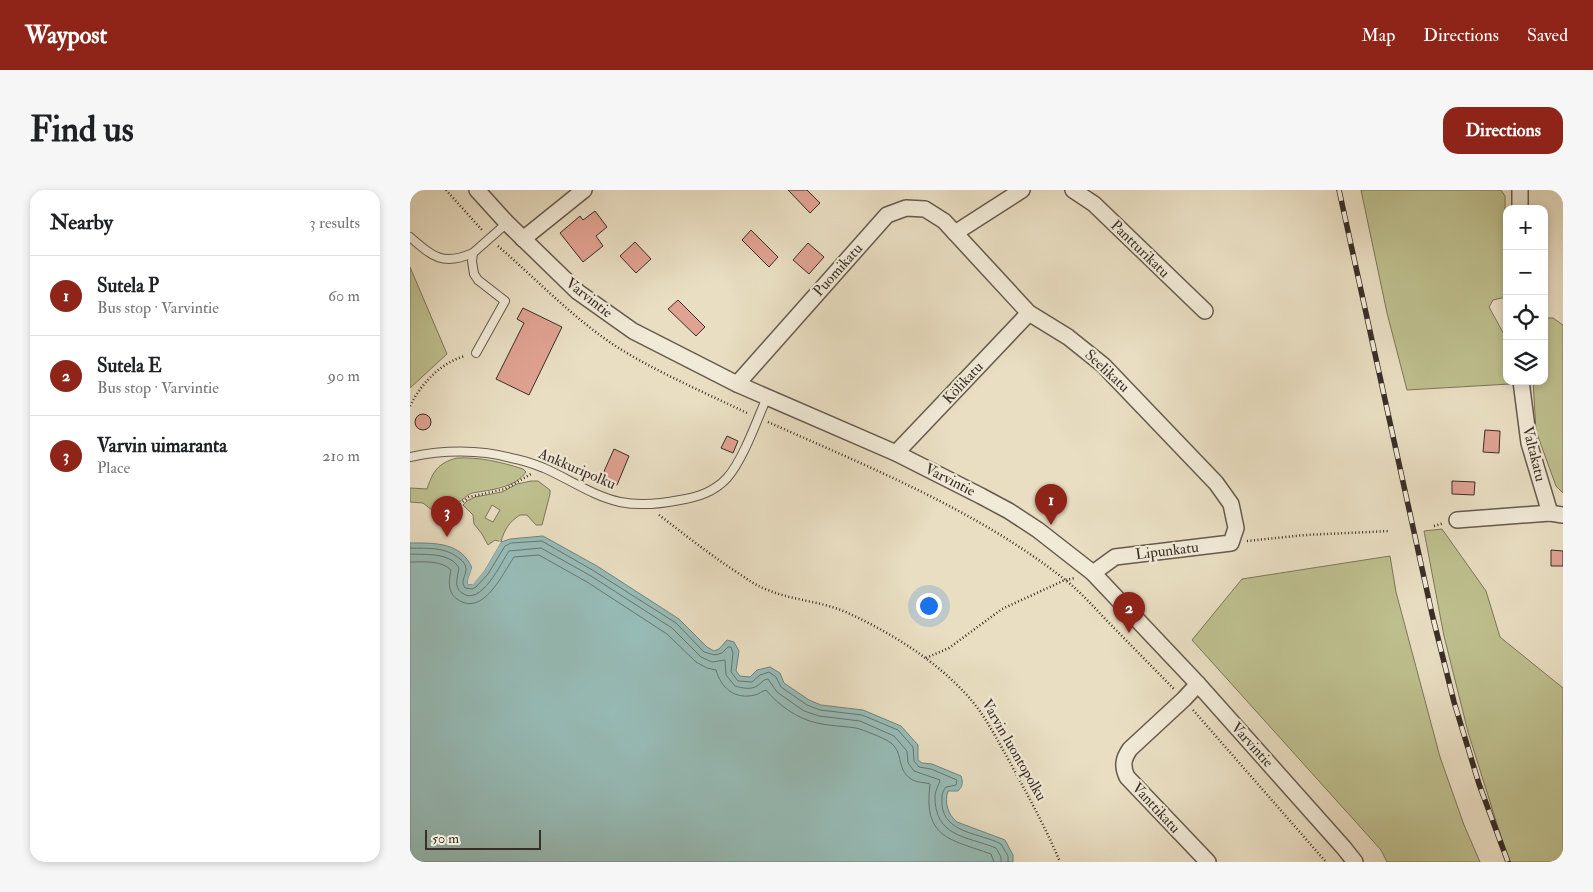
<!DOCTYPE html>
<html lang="en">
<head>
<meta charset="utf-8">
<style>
	body { margin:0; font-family:"IM FELL Double Pica",serif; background:#f6f6f6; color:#202124 }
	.controls { position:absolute; right:15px; top:15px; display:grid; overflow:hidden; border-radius:10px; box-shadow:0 2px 8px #0003 }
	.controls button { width:45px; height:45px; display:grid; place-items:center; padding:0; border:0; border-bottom:1px solid #e0e0e0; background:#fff; color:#202124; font:25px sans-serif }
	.scale { position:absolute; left:15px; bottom:12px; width:116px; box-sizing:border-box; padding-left:5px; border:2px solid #3a2e28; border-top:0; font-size:14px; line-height:18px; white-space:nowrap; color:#3a2e28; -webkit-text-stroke:4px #f1ead7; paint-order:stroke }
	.you { position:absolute; left:518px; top:415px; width:18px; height:18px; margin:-12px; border:4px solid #fff; border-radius:50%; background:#1a73e8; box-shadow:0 0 0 8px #1a73e833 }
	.badge { display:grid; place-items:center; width:32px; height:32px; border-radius:50%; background:#8f2418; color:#fff; font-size:16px; font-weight:700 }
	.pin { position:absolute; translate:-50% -41px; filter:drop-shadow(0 1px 2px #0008) }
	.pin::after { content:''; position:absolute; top:26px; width:18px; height:15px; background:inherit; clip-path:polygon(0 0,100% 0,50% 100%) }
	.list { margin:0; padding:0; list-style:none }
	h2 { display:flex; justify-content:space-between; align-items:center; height:65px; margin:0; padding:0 20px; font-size:21px }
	h2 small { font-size:16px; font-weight:400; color:#757577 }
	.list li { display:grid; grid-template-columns:32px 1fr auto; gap:15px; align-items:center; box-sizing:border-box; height:80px; padding:0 20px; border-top:1px solid #e0e0e0 }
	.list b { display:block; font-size:19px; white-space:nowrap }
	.list p { margin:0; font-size:16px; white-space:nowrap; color:#757577 }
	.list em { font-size:16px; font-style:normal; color:#757577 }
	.icon { flex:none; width:28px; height:28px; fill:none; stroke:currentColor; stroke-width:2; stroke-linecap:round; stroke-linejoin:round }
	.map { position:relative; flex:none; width:1153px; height:672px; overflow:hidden; border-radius:15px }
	header { display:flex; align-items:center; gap:30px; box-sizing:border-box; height:70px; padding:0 25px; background:#8f2418; color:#fff }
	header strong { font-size:24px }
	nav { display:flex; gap:28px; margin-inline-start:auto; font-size:18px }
	.intro { display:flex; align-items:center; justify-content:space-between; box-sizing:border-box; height:120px; padding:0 30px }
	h1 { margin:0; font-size:35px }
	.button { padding:12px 22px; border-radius:15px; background:#8f2418; color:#fff; font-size:18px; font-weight:700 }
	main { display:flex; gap:30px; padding:0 30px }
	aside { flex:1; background:#fff; border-radius:15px; box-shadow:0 2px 8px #0003 }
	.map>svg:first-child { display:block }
	.green { fill:#bebf8e; stroke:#7c765b; fill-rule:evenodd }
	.water { fill:#97bcb7; stroke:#72837e }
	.pier { fill:#e9dec2 }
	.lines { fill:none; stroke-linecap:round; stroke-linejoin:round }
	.shore { stroke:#687570; stroke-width:1 }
	.building { fill:#e0a292; stroke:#3a2e28 }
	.lane-casing { stroke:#665a4e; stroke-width:10 }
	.street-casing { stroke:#665a4e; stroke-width:18 }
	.path { stroke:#3a2e28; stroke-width:2.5; stroke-dasharray:1 2.5; stroke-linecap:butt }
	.lane { stroke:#f1ead7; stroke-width:8 }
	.street { stroke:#f1ead7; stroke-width:15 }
	.rail-casing { stroke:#3a2e28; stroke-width:5.5 }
	.rail { stroke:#f1ead7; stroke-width:4; stroke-dasharray:11; stroke-linecap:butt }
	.labels { text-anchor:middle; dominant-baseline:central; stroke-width:4.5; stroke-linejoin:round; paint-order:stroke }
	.street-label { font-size:15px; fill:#3a2e28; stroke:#f1ead7 }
</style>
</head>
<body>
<header>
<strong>Waypost</strong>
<nav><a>Map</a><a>Directions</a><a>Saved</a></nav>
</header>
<div class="intro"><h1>Find us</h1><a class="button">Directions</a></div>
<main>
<aside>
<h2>Nearby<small>3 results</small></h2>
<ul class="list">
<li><span class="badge">1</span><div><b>Sutela P</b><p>Bus stop · Varvintie</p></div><em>60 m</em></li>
<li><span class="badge">2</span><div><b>Sutela E</b><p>Bus stop · Varvintie</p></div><em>90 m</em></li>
<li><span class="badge">3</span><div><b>Varvin uimaranta</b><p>Place</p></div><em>210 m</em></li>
</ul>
</aside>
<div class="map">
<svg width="1153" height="672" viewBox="0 0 1153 672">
	<rect width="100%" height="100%" fill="#e9dec2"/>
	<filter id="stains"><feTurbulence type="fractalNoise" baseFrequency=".004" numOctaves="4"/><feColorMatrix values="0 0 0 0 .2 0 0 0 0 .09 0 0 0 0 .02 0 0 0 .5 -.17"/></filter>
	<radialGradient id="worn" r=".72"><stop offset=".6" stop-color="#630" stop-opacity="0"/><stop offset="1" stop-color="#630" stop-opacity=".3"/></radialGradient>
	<!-- green -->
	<g class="green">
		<path d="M 951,0 L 1091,0 L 1095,6 L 1096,107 L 1083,110 L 1079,117 L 1096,148 L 1097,191 L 1100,191 L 1100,194 L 997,200 L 977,123 Z"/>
		<path d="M 0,77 L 37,164 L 0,198 Z"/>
		<path d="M 1134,128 L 1143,128 L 1153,135 L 1153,303 L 1146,296 L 1126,241 L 1123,191 L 1134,191 Z"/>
		<path d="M 47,268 C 70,267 91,272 113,279 L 116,282 C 105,298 80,300 62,303 L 58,305 L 48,313 L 44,313 L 28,320 L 22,320 L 13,313 L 0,312 L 0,298 L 17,299 C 23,281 28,273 47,268 Z"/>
		<path d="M 121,291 L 128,291 L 140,300 L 140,304 L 132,335 L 126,335 L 117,325 L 110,325 C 99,332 94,340 91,352 L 85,350 L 78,355 L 72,344 L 64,334 L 63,325 L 53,315 L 57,311 L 65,307 L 92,302 L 107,294 ZM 82,315 L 90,320 L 83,332 L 75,328 Z"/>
		<path d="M 1032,339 L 1076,401 L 1090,447 L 1153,498 L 1153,672 L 1099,672 L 1058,542 L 1034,446 L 1014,341 Z"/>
		<path d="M 980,366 L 986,402 L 1030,567 L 1054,635 L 1070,672 L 977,672 L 971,660 L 782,450 L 832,389 Z"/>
	</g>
	<!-- water -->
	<path class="water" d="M 133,346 L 187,376 L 269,429 L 297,457 L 304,461 L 309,459 L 317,450 L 324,452 L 329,461 L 326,481 L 330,486 L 340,487 L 347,480 L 360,477 L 370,483 L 374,493 L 399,510 L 411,515 L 453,520 L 491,536 L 508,555 L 508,570 L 512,573 L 522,574 L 551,586 C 553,592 553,596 548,601 L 538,601 C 534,612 538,625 547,632 L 595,650 L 603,665 L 603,672 L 0,672 L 0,353 C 25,353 51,352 62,378 L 58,390 L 58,394 L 62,394 L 74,381 L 91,352 L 100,349 Z"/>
	<!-- pier -->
	<path class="pier" d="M 89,351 L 91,352 L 74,381 L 63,394 L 58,394 L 58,390 L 63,375 L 64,378 L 60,392 L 72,379 Z"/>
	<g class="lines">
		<!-- shore -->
		<g class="shore">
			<path d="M 0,358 C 19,359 34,356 50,369 C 53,371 56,375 56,379 C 56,387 50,390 55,398 L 62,399 L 66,397 L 78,384 L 95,356 L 101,353 L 132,351 L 184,381 L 266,433 L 294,462 L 305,465 L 312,463 L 318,457 L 321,457 L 323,463 L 321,482 L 328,491 L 342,492 L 350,485 L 359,482 L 366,487 L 371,497 L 397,515 L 410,520 L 452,525 L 488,540 L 503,557 L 504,571 L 509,577 L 521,579 L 547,590 L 546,595 L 536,597 C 531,603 532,608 532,615 C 535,644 571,643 591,654 L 598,666 L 598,672"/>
			<path d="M 0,364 C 16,365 40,362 49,378 C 48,386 43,397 52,403 C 71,417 91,373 99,361 L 131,358 L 181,386 L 262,438 L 291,467 L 302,472 L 315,470 L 316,485 L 325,496 C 331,498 341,500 347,496 C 352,493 352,490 358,489 L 367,502 L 394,521 L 409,526 L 450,531 L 484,546 L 497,561 L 498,573 L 504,581 L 530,590 C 529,595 526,599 525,605 C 524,647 556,646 586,658 L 591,667 L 591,672"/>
			<path d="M 0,372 C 14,372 31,370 41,380 C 39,390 37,402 47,409 C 73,428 93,383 104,367 L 129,365 L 177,392 L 257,444 L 286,472 L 297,478 L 306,480 C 311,498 325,510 345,505 C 349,504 352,501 356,500 C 368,515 388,529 407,533 C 420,536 433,536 446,538 C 454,540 471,547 478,551 C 495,561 485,578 501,589 C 507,593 514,592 520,594 C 513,648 539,649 581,664 L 584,672"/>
		</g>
	</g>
	<!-- building -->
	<g class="building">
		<path d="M 378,0 L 397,0 L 410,13 L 400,23 Z"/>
		<path d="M 185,21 L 197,37 L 186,46 L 193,56 L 173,72 L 150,43 L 170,26 L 173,30 Z"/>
		<path d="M 341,40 L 368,67 L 359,77 L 332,50 Z"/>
		<path d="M 225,52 L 241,69 L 226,83 L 210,66 Z"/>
		<path d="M 398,53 L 414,67 L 399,84 L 383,70 Z"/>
		<path d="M 268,110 L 295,137 L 286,146 L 258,119 Z"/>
		<path d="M 113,118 L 152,137 L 119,205 L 86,189 L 114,133 L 107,129 Z"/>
		<circle cx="13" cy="232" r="8"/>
		<path d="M 1075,240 L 1090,241 L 1089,263 L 1073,262 Z"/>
		<path d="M 317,246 L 328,251 L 323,263 L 311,258 Z"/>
		<path d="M 204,259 L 219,266 L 207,295 L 191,288 Z"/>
		<path d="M 1042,291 L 1065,292 L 1064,305 L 1042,304 Z"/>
		<path d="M 1141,360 L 1153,361 L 1153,376 L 1141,376 Z"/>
	</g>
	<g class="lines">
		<defs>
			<g id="lane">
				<path d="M 0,47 C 23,67 33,76 63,63"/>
				<path d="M 66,163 L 95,111 L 68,90 L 64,84 L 62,71 L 63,63 L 97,33"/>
				<path d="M 0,267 C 32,260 69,259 101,268 C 112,270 124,274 134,278 C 159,289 183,306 210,312 C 230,316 250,314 270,310 C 288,307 304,302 317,288 C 333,270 347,230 357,207"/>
			</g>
			<g id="street">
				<path d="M 67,0 L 97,33 L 168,102 L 223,141 L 327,194 L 486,263 L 571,306 L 599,321 L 628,340 L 683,383 L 788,494 L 934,658 L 945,672"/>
				<path d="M 663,0 L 684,14 L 795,121"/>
				<path d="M 1110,0 L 1110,19"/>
				<path d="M 545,43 L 612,0"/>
				<path d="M 113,49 L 174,0"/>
				<path d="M 1111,191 L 1119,253 L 1140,323 L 1153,325"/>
				<path d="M 327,194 L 477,25 L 496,18 L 515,19 L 534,31 L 619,123 L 658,147 L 693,175 L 806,293 L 821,314 L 826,338 L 821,353 L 705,367 L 683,383"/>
				<path d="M 486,263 L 619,123"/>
				<path d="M 1047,330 L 1140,323"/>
				<path d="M 788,494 L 774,509 L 720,559 C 713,569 712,576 717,587 L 798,672"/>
			</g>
		</defs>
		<!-- lane casing -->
		<use href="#lane" class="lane-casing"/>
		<!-- street casing -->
		<use href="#street" class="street-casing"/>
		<!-- path -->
		<g class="path">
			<path d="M 36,0 L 72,40"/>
			<path d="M 88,56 C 126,89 162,127 204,155 C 246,182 294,202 339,224"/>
			<path d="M 0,216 C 11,194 30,173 55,166"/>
			<path d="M 358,232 C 461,278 569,321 658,392 C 672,404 685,418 698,432 C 720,454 742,477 764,499"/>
			<path d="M 50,314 L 59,307 L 95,299 L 121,284"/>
			<path d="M 249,325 C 274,344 299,364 325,381 C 336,388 346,396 358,400 C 384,411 412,411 438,423 C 479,442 522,468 553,501 C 572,520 584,544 597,567 C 616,602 635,636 650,672"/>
			<path d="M 1024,336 L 1034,333"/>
			<path d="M 837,351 L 895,345 L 980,341"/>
			<path d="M 516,468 L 539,458 L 592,419 L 655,390 L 665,388"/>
			<path d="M 783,520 L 916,672"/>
		</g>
		<!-- lane -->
		<use href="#lane" class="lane"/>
		<!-- street -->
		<use href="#street" class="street"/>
		<defs>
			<path id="rail" d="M 929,0 L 1022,424 L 1044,512 L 1069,594 L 1098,672"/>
		</defs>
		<!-- rail casing -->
		<use href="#rail" class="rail-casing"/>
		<!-- rail -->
		<use href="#rail" class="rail"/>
	</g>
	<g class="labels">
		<!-- street labels -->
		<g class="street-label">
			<text transform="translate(730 59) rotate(44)">Pantturikatu</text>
			<text transform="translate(428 80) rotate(-48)">Puomikatu</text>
			<text transform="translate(179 108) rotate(38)">Varvintie</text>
			<text transform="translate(697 181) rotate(43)">Seelikatu</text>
			<text transform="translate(553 193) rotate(-47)">Kölikatu</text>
			<text transform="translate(1124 264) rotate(76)">Valtakatu</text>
			<text transform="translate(167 279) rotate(23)">Ankkuripolku</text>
			<text transform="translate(540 290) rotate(27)">Varvintie</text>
			<text transform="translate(757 361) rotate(-7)">Lipunkatu</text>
			<text transform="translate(842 555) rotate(48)">Varvintie</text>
			<text transform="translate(604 560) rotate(60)">Varvin luontopolku</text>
			<text transform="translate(746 618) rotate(47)">Vanttikatu</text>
		</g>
	</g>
	<rect width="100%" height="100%" filter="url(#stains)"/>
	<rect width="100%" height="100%" fill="url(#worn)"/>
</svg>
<div class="controls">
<button>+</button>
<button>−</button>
<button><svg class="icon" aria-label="locate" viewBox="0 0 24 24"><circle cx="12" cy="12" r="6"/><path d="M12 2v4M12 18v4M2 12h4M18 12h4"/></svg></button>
<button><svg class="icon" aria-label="layers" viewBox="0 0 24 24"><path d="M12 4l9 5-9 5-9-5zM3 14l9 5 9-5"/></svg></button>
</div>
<div class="scale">50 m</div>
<div class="you"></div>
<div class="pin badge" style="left:641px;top:335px">1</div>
<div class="pin badge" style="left:719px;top:443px">2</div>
<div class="pin badge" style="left:37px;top:347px">3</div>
</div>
</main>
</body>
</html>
